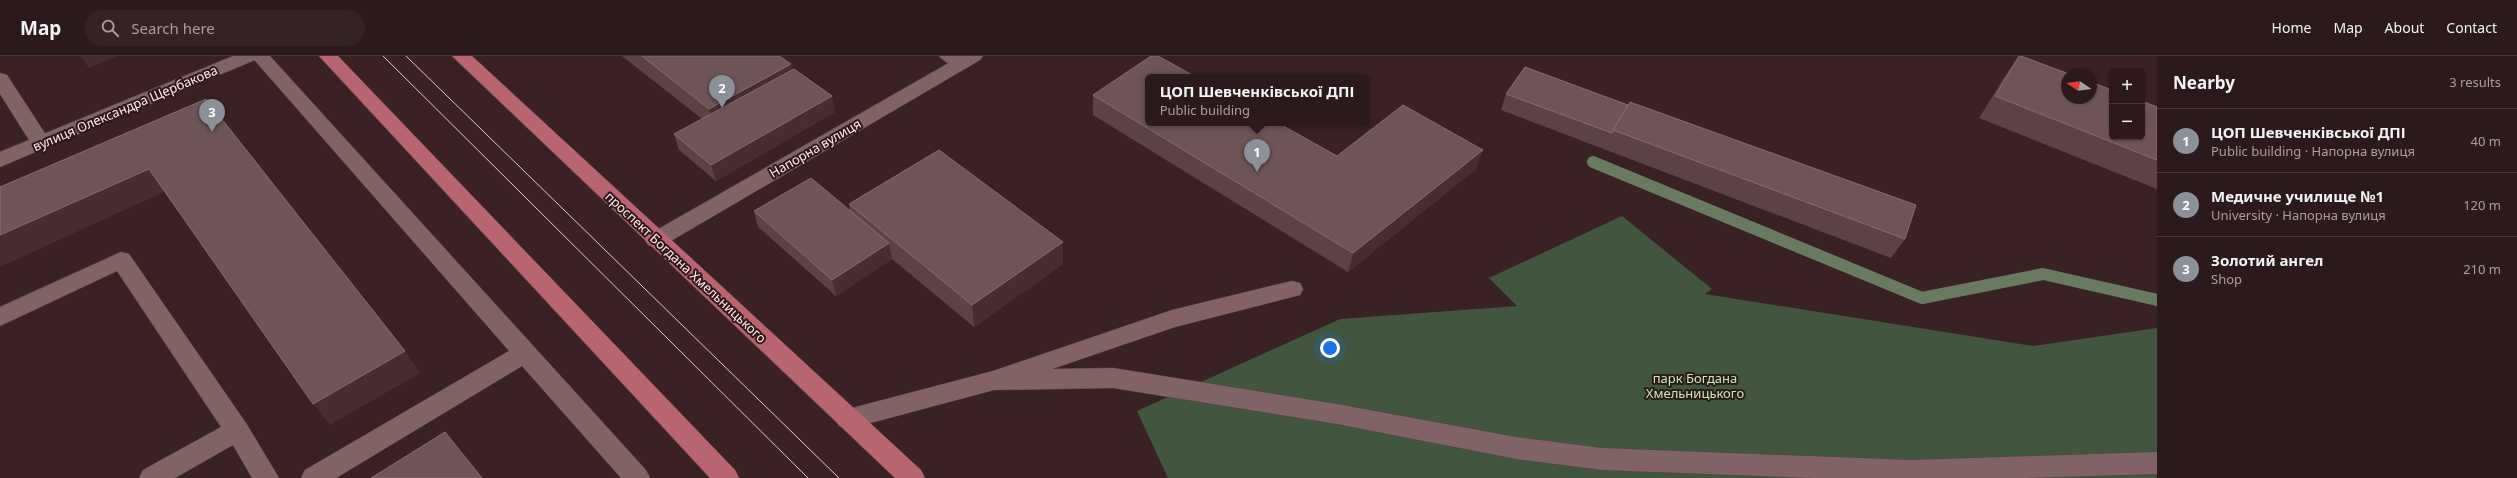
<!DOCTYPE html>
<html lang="en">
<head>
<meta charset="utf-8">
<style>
	body { margin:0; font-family:"Noto Sans",sans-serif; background:#342224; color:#f1f3f6 }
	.controls { position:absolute; right:12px; top:12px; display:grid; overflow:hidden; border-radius:6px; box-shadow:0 1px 3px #0004 }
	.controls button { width:36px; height:36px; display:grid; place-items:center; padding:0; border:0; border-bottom:1px solid #48383a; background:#2c191b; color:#f1f3f6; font:20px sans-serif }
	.compass { position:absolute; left:2061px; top:12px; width:36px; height:36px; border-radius:50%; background:#2c191b; box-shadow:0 1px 3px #0004; rotate:283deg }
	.you { position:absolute; left:1330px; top:292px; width:14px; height:14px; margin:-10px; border:3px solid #fff; border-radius:50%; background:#1a73e8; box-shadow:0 0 0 6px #1a73e833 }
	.badge { display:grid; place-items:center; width:26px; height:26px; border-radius:50%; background:#8c9099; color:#fff; font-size:13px; font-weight:700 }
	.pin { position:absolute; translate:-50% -33px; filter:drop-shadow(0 1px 2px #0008) }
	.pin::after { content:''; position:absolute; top:21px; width:14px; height:12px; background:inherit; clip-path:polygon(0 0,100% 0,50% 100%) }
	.popup { position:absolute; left:1145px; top:18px; width:224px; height:52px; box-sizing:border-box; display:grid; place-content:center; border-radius:6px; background:#2c191b; filter:drop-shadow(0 1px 3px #0005); font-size:13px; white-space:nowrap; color:#a6a0a3 }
	.popup b { font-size:15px; color:#f1f3f6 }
	.popup::after { content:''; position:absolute; left:50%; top:100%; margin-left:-8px; border:8px solid transparent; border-top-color:#2c191b }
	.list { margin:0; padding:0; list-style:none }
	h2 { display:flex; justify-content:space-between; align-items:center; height:52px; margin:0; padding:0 16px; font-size:17px }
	h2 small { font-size:13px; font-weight:400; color:#a6a0a3 }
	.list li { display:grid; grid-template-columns:26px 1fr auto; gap:12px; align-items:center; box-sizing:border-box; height:64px; padding:0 16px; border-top:1px solid #48383a }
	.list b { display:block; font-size:15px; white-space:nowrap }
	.list p { margin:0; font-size:13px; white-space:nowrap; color:#a6a0a3 }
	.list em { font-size:13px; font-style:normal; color:#a6a0a3 }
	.icon { flex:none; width:22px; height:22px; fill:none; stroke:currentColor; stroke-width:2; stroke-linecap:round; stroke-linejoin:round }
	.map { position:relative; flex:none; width:2157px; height:422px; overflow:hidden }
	header { display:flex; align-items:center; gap:24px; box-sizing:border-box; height:56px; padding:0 20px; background:#2c191b; border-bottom:1px solid #48383a }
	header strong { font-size:19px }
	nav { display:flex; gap:22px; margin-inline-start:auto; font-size:14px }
	.search { width:280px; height:36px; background:#342224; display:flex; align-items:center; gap:10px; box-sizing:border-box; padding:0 14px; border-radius:22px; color:#a6a0a3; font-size:15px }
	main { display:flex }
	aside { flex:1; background:#2c191b }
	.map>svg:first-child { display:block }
	.green { fill:#42553e }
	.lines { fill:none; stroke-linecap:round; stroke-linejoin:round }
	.stream { stroke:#6a7a60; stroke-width:12 }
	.lane-casing { stroke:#564043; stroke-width:1 }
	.street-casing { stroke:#564043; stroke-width:1 }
	.secondary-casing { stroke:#564043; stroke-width:1 }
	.primary-casing { stroke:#564043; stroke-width:1 }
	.lane { fill:#816366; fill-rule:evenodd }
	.street { fill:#816366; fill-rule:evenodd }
	.secondary { fill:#816366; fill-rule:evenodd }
	.primary { fill:#b86571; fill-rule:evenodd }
	.tram { stroke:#ddcacb; stroke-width:1 }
	.wall { fill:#5c4245 }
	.shaded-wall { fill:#472d30 }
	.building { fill:#6e5457; stroke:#846c6f }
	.labels { text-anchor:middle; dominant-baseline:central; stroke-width:4; stroke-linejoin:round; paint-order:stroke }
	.street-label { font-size:13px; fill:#ffedee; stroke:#2f171a }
	.park-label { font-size:13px; fill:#bcf0b1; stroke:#2f171a }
</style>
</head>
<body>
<header>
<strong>Map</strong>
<div class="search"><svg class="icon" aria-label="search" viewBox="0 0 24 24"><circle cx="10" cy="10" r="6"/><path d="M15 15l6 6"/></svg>Search here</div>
<nav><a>Home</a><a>Map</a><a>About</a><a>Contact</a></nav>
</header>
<main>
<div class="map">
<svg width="2157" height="422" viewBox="0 0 2157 422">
	<rect width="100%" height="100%" fill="#3a2124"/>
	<!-- green -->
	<path class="green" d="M 1622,160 L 1712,233 L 1705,238 L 2033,290 L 2157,272 L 2157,422 L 1168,422 L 1137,355 L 1340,263 L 1517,250 L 1489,222 Z"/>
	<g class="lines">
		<!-- stream -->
		<path class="stream" d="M 1593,106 L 1922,242 L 2043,218 L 2157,244"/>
		<defs>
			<g id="lane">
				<path d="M 251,0 L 270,0 L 646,414 L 650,422 L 621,422 L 522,310 L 336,422 L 301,422 L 305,414 L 509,295 Z"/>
				<path d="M 939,0 L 960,0 L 969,8 L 967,12 L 953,12 Z"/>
				<path d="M 0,17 L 7,19 L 48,82 L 51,87 L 48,92 L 41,94 L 34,92 L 0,38 Z"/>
				<path d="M 121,196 L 129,198 L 246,367 L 279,422 L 252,422 L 233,389 L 175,422 L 139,422 L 143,414 L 221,371 L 117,215 L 0,270 L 0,251 Z"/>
				<path d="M 1292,225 L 1300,227 L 1303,233 L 1300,239 L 1175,271 L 1052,313 L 1113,312 L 1337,348 L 1516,381 L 1602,392 L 1910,404 L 2157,396 L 2157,418 L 2027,422 L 1813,422 L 1602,414 L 1516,403 L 1337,368 L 1113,332 L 994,334 L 848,373 L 839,370 L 836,363 L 839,356 L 848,353 L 993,315 L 1172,254 Z"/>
			</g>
			<path id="street" d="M 961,0 L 983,0 L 980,4 L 664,189 L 656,192 L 648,189 L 645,184 L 648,179 Z"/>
			<path id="secondary" d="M 233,0 L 258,0 L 255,4 L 0,111 L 0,96 Z"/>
			<g id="primary">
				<path d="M 319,0 L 338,0 L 735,414 L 739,422 L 710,422 Z"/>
				<path d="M 452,0 L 472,0 L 921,414 L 925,422 L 895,422 Z"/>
			</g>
		</defs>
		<!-- lane casing -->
		<use href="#lane" class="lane-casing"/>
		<!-- street casing -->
		<use href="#street" class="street-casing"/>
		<!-- secondary casing -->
		<use href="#secondary" class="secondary-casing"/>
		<!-- primary casing -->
		<use href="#primary" class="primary-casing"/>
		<!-- lane -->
		<use href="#lane" class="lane"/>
		<!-- street -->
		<use href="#street" class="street"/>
		<!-- secondary -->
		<use href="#secondary" class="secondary"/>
		<!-- primary -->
		<use href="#primary" class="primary"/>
		<!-- tram -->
		<g class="tram">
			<path d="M 383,0 L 808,422"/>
			<path d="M 406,0 L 839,422"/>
		</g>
	</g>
	<!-- wall -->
	<g class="wall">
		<path d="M 622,0 L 779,0 L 792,14 L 835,56 L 716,125 L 679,94 L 674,78 L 702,63 Z"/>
		<path d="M 2019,0 L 2157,51 L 2157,133 L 1979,62 L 2005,20 Z"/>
		<path d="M 1525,11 L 1905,183 L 1891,202 L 1501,54 L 1506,38 Z"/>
		<path d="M 1093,39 L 1337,100 L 1476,113 L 1348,216 L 1093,59 Z"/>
		<path d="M 849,148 L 1063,186 L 1063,208 L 974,271 L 892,203 L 836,240 L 758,171 L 754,155 L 850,155 Z"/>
	</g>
	<!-- shaded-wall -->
	<g class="shaded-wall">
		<path d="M 80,0 L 117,0 L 89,12 Z"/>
		<path d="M 791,8 L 796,29 L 716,74 L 709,53 Z"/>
		<path d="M 832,40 L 835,56 L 716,125 L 711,109 Z"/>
		<path d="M 1483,94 L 1476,113 L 1348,216 L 1353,197 Z"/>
		<path d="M 149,113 L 166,135 L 0,211 L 0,179 Z"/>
		<path d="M 1063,186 L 1063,208 L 974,271 L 972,249 Z"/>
		<path d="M 889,187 L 892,203 L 836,240 L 832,224 Z"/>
		<path d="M 405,295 L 420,317 L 330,369 L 313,348 Z"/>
	</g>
	<!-- building -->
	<g class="building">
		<path d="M 642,0 L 779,0 L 791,8 L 709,53 Z"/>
		<path d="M 1151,0 L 1158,0 L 1196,21 L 1148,21 L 1148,67 L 1278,67 L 1337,100 L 1403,49 L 1483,94 L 1353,197 L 1093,39 Z"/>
		<path d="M 2019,0 L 2021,0 L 2069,18 L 2067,18 L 2067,42 L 2091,42 L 2091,26 L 2112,34 L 2112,81 L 2142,81 L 2142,45 L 2157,51 L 2157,104 L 1995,40 Z"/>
		<path d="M 1525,11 L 1628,49 L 1612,77 L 1506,38 Z"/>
		<path d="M 794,13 L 832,40 L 711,109 L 674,78 Z"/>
		<path d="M 206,43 L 405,295 L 313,348 L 149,113 L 0,179 L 0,131 Z"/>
		<path d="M 1630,46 L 1916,149 L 1905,183 L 1613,74 Z"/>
		<path d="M 939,94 L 1063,186 L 972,249 L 849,148 Z"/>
		<path d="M 811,122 L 889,187 L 832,224 L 754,155 Z"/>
		<path d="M 445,376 L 482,422 L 371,422 Z"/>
	</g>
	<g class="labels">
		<!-- street labels -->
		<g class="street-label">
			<text transform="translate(125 52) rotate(-23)">вулиця Олександра Щербакова</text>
			<text transform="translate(815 92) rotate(-30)">Напорна вулиця</text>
			<text transform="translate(686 211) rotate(43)">проспект Богдана Хмельницького</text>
		</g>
		<!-- park labels -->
		<g class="park-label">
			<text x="1695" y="322">парк Богдана<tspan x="1695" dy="15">Хмельницького</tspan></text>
		</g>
	</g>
</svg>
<div class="controls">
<button>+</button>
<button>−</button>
</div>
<svg class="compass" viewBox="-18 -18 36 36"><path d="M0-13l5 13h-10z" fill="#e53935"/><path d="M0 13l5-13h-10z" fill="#a6a0a3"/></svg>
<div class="you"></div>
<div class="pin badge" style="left:1257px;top:116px">1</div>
<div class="popup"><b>ЦОП Шевченківської ДПІ</b>Public building</div>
<div class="pin badge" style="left:722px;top:52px">2</div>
<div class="pin badge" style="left:212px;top:76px">3</div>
</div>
<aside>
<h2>Nearby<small>3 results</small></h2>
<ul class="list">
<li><span class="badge">1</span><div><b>ЦОП Шевченківської ДПІ</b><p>Public building · Напорна вулиця</p></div><em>40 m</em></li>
<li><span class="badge">2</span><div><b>Медичне училище №1</b><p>University · Напорна вулиця</p></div><em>120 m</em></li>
<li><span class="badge">3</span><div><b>Золотий ангел</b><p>Shop</p></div><em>210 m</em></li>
</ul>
</aside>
</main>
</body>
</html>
